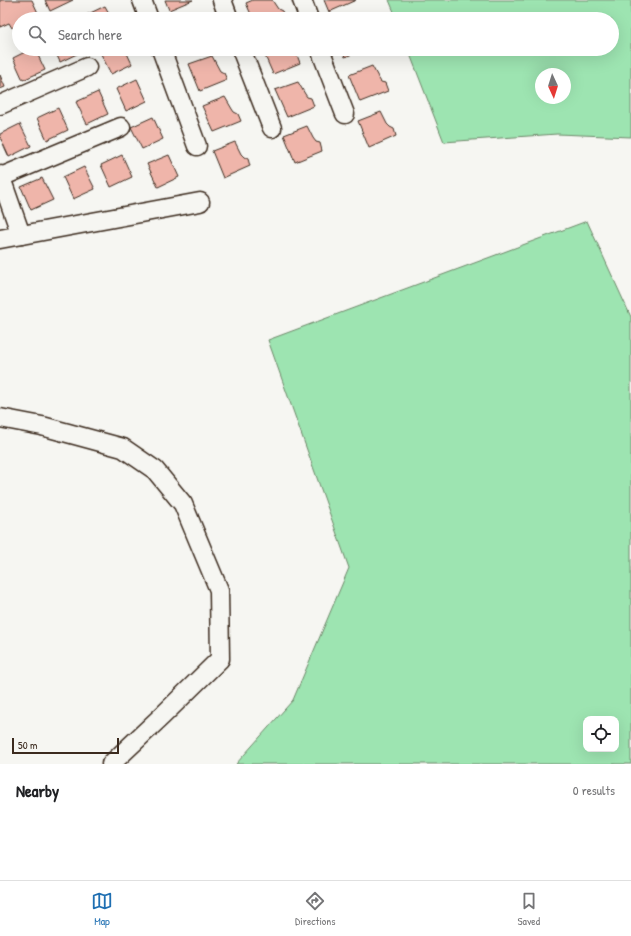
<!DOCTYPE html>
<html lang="en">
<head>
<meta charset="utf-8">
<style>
	body { margin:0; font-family:"Patrick Hand",sans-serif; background:#f2f2f2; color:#202124 }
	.controls { position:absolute; right:12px; bottom:12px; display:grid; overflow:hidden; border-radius:8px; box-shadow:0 4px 16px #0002 }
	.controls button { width:36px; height:36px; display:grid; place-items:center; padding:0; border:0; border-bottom:1px solid #e0e0e0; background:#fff; color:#202124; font:20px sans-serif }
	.compass { position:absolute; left:535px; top:68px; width:36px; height:36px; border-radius:50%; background:#fff; box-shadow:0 4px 16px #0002; rotate:176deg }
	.scale { position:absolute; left:12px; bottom:10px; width:107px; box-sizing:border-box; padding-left:4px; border:2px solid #3b2a1e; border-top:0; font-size:11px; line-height:14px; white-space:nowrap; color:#3b2a1e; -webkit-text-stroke:3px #f6f6f2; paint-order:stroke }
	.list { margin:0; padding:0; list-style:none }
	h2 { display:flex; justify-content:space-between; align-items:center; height:52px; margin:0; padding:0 16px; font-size:17px }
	h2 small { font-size:13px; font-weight:400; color:#757577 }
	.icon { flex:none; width:22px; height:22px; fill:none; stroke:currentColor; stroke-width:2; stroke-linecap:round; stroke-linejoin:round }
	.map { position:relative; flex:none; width:631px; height:764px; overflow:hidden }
	.search { position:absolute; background:#fff; box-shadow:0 4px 16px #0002; left:12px; right:12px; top:12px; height:44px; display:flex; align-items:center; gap:10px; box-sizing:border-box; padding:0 14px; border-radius:22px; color:#757577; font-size:15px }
	.sheet { height:116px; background:#fff }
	nav { display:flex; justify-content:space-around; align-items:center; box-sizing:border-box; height:56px; border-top:1px solid #e0e0e0; background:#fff; font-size:11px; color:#757577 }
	nav a { display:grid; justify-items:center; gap:2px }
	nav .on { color:#1f6fb2 }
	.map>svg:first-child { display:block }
	.green { fill:#9de4b1; stroke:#6c8768; fill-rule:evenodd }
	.building { fill:#efb5aa; stroke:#3b2a1e }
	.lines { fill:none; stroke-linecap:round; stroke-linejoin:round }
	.minor-casing { stroke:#3b2a1e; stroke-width:21 }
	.minor { stroke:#f6f6f2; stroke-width:18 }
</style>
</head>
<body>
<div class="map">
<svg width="631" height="764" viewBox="0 0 631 764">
	<rect width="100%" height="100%" fill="#f6f6f2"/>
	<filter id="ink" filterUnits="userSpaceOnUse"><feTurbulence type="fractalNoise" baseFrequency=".025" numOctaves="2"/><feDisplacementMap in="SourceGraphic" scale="8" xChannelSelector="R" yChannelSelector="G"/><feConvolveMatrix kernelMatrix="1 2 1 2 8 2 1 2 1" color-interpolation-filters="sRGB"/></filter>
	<g filter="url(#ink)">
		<!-- green -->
		<g class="green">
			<path d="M 389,0 L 631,0 L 631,137 L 557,134 L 444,142 L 408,49 L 612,49 L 612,19 L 397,19 ZM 541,74 L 565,74 L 565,98 L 541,98 Z"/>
			<path d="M 587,221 L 631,317 L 631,764 L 236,764 L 293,700 L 349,568 L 268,340 ZM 586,719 L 616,719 L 616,749 L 586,749 Z"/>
		</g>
		<!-- building -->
		<g class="building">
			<path d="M 0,0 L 32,0 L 39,15 L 30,19 L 19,19 L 19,24 L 12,28 L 9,23 L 0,27 Z"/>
			<path d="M 45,0 L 73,0 L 50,11 Z"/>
			<path d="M 165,0 L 193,0 L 169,10 Z"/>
			<path d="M 253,0 L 272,0 L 278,9 L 282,11 L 285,18 L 253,19 L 246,3 Z"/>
			<path d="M 324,0 L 356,0 L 329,12 Z"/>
			<path d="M 105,6 L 112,19 L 86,19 L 84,16 Z"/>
			<path d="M 31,49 L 35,49 L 45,70 L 23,80 L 13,58 Z"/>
			<path d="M 54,49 L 80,49 L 81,52 L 60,62 Z"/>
			<path d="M 106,49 L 125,49 L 132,64 L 111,74 L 100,52 Z"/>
			<path d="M 262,49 L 290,49 L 293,53 L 297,55 L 300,63 L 273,74 Z"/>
			<path d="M 342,49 L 365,49 L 345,57 Z"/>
			<path d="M 212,56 L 220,71 L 224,73 L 227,80 L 200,91 L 189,64 Z"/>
			<path d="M 372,66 L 379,79 L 381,82 L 385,83 L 388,91 L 360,102 L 349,75 Z"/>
			<path d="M 0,75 L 5,87 L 0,89 Z"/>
			<path d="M 137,79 L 147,101 L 126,111 L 116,89 Z"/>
			<path d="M 298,82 L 305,94 L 307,97 L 311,98 L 314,106 L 287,117 L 275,90 Z"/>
			<path d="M 98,92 L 108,114 L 87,124 L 76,102 Z"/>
			<path d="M 225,97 L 232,109 L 234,112 L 238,114 L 241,121 L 214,132 L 202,106 Z"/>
			<path d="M 58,108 L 68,130 L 47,140 L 37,118 Z"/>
			<path d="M 381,112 L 387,124 L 390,127 L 394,129 L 396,136 L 369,148 L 358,121 Z"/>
			<path d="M 153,117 L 163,139 L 142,149 L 131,127 Z"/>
			<path d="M 20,124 L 31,146 L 9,157 L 0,137 L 0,134 Z"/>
			<path d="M 307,126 L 313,138 L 316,142 L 320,143 L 322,151 L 295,162 L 284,135 Z"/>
			<path d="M 235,142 L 241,154 L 244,157 L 248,159 L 250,166 L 223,178 L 212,151 Z"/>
			<path d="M 122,155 L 132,177 L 111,187 L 101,165 Z"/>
			<path d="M 169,155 L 179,177 L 158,187 L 147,164 Z"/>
			<path d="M 84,167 L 95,189 L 73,199 L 63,177 Z"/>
			<path d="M 42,178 L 53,200 L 31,210 L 21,187 Z"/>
		</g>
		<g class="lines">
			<defs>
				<g id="minor">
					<path d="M 142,0 L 149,19"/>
					<path d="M 222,0 L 229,19"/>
					<path d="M 302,0 L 309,19"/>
					<path d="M 161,49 L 197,146"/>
					<path d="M 241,49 L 272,128"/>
					<path d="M 320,49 L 345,114"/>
					<path d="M 0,105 L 87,67"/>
					<path d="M 0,175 L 21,235"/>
					<path d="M 1,177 L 121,127"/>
					<path d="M 0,239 L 200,202"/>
					<path d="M 0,418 L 42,426 L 123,448 L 155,470 L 183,504 L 219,590 L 220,659 L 162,716 L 111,764"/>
				</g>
			</defs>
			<!-- minor casing -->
			<use href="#minor" class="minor-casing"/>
			<!-- minor -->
			<use href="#minor" class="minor"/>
		</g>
	</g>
</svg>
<div class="controls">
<button><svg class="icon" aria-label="locate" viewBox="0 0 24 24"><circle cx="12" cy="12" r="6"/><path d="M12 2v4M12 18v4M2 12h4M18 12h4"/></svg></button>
</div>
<svg class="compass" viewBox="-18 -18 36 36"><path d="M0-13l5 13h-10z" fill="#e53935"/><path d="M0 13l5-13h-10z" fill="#757577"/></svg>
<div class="scale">50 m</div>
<div class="search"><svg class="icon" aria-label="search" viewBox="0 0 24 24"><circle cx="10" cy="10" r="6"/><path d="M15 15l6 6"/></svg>Search here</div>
</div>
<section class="sheet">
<h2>Nearby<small>0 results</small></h2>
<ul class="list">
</ul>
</section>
<nav>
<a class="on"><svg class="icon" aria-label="map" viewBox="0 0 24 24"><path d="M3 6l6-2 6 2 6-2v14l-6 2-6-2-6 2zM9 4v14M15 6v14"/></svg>Map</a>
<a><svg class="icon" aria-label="directions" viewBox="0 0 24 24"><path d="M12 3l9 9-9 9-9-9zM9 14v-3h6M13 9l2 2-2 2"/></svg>Directions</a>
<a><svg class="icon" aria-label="saved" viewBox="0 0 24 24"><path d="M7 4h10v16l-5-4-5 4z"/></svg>Saved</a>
</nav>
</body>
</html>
